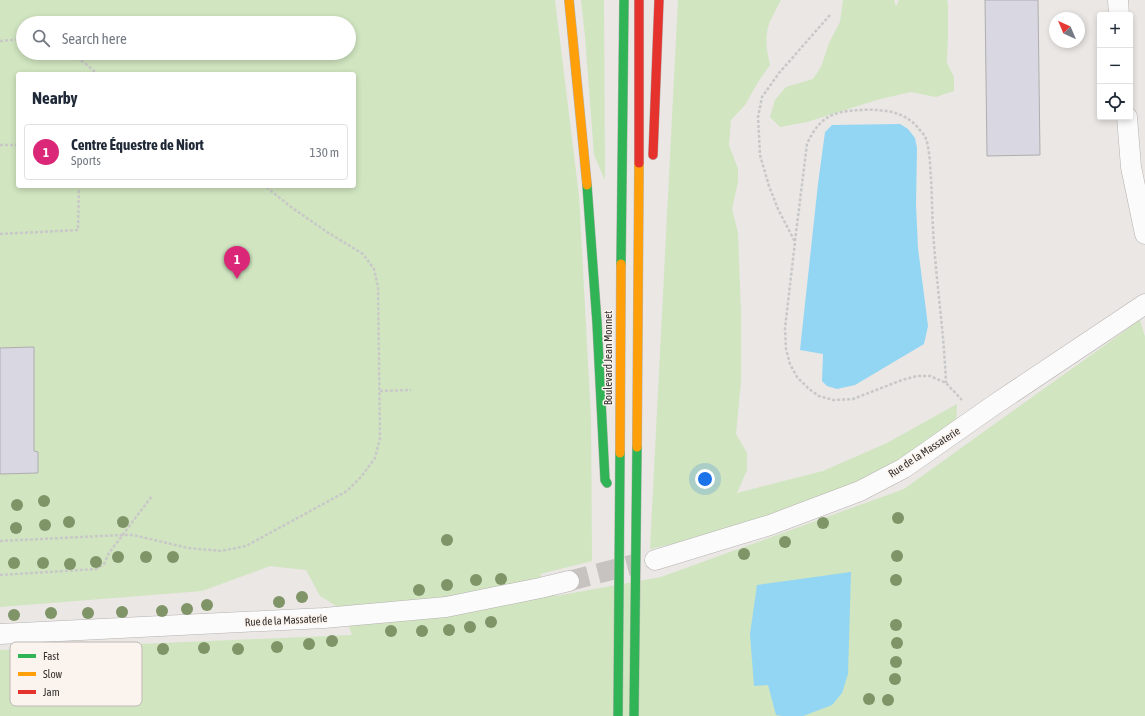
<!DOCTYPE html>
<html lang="en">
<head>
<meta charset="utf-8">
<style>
	body { margin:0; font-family:"Asap Condensed",sans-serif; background:#f2f2f3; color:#1f2937 }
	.controls { position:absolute; right:12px; top:12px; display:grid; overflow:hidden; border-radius:4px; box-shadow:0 2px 6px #0003 }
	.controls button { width:36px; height:36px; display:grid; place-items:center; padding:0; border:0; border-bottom:1px solid #e0e1e3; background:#fff; color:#1f2937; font:20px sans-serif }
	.compass { position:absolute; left:1049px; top:12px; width:36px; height:36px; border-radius:50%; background:#fff; box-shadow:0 2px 6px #0003; rotate:316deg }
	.you { position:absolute; left:705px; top:479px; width:14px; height:14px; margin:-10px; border:3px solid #fff; border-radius:50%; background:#1a73e8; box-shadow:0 0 0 6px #1a73e833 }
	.badge { display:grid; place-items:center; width:26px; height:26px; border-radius:50%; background:#db2777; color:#fff; font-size:13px; font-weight:700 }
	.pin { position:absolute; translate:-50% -33px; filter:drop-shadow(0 1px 2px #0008) }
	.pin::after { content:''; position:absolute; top:21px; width:14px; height:12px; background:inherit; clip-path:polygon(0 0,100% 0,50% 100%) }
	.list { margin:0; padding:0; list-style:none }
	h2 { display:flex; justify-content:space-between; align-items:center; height:52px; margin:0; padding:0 16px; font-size:17px }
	h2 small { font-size:13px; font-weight:400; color:#747a83 }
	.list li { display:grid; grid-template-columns:26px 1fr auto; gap:12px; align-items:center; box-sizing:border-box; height:56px; margin:0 8px 8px; padding:0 8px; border:1px solid #e0e1e3; border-radius:4px }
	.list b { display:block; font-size:15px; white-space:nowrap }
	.list p { margin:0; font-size:13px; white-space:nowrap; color:#747a83 }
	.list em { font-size:13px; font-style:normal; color:#747a83 }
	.icon { flex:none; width:22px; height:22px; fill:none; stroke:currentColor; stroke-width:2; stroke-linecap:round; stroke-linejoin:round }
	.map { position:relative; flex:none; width:1145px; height:716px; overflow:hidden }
	.search { position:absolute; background:#fff; box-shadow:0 2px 6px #0003; left:16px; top:16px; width:340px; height:44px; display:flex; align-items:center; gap:10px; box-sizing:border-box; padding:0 14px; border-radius:22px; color:#747a83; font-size:15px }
	.panel { position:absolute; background:#fff; box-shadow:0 2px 6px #0003; left:16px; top:72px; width:340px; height:116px; border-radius:4px }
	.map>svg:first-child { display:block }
	.green { fill:#d0e5c0; fill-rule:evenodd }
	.water { fill:#92d6f4 }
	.building { fill:#d8d7e2; stroke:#afadad }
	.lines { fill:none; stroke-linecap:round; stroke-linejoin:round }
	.street-tunnel { stroke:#c6c3c0; stroke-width:20; stroke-dasharray:20 10; stroke-linecap:butt }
	.street-casing { stroke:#b5b2b0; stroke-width:21 }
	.fast-casing { stroke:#b5b2b0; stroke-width:10 }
	.slow-casing { stroke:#b5b2b0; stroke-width:10 }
	.jam-casing { stroke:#b5b2b0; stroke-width:10 }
	.path { stroke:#c9c8c8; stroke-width:2.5; stroke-dasharray:3 2; stroke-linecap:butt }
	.street { stroke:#fcfbfb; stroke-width:20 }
	.fast { stroke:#30b455; stroke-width:9 }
	.slow { stroke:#ff9f0a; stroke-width:9 }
	.jam { stroke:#e5322d; stroke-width:9 }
	.tree { fill:#7f9467 }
	.labels { text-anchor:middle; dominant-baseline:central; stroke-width:3; stroke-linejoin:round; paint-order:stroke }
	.street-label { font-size:11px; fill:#34312f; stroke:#fbf3ed }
	.key { fill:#fbf3ed; stroke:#bfb9b4; stroke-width:1 }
	.key-label { font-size:11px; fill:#34312f }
</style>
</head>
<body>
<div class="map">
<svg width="1145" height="716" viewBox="0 0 1145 716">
	<rect width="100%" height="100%" fill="#eae7e4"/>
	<!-- green -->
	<g class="green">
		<path d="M 0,0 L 555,0 L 579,196 L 591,419 L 592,561 L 540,574 L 556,596 L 661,577 L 904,489 L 1140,320 L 1145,337 L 1145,716 L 0,716 L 0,650 L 352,635 L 343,610 L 320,596 L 306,570 L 270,566 L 202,591 L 0,607 ZM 23,23 L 349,23 L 349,53 L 23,53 ZM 18,74 L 354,74 L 354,186 L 18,186 Z"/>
		<path d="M 581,0 L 604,0 L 605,180 L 594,155 L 585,36 Z"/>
		<path d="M 678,0 L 781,0 C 776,10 768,22 767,33 C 765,44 768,55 770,65 L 758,82 L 745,105 L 731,120 L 729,145 L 738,169 L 738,182 L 732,209 L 738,233 L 741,313 L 741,381 L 736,434 L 747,453 L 747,470 L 737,493 L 823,471 L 887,443 L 957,404 L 956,425 L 892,465 L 834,494 L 732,530 L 650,549 Z"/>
		<path d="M 843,0 L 894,0 L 896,7 L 899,0 L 947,0 L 948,5 L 948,33 L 947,63 L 954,77 L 954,91 L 936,97 L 911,92 L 880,99 L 807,122 L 780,127 L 770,117 L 775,100 L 786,87 L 813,79 L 821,67 L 829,43 L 840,22 Z"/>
	</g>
	<!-- water -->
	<g class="water">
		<path d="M 900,124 L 908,129 L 915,138 L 917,148 L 916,205 L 918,248 L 928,326 L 924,344 L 855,385 L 837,389 L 827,386 L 822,381 L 823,354 L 800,350 L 818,184 L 825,132 L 832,125 Z"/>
		<path d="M 851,572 L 848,674 L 842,693 L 832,705 L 803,716 L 782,716 L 776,715 L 768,685 L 754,686 L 750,634 L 757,585 Z"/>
	</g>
	<!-- building -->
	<g class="building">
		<path d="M 985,0 L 1038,0 L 1040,155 L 987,156 Z"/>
		<path d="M 34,347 L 34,451 L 38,452 L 38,473 L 0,474 L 0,348 Z"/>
	</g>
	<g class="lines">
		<!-- street-tunnel -->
		<path class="street-tunnel" d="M 569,581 L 635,564"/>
		<defs>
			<g id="street">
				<path d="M 1118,0 L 1119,15"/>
				<path d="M 1127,117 L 1131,167 L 1145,234"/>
				<path d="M 655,560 L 770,525 L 860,491 L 904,468 L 994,405 L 1145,304"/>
				<path d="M 0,634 L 324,618 L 446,607 L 540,588 L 569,581"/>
			</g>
			<g id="fast">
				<path d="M 587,185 L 597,323 L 605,480 L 607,483"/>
				<path d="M 621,264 L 624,0"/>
				<path d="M 618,716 L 620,453"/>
				<path d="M 634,716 L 637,447"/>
			</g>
			<g id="slow">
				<path d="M 569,0 L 587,185"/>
				<path d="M 637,447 L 639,163"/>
				<path d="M 620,453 L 621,264"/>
			</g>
			<g id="jam">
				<path d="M 639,0 L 639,163"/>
				<path d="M 653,155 L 659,0"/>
			</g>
		</defs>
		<!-- street casing -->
		<use href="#street" class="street-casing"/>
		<!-- fast casing -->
		<use href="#fast" class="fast-casing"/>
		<!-- slow casing -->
		<use href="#slow" class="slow-casing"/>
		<!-- jam casing -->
		<use href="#jam" class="jam-casing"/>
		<!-- path -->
		<g class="path">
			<path d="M 830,15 L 779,73 L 762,97 L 758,117 L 760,155 L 769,186 L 778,209 L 795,242 L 785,328 L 786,349 L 790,364 L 797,377 L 809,389 L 819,396 L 833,400 L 853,399 L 902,380 L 917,376 L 930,376 L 946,383 L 962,400"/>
			<path d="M 0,41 L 23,39"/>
			<path d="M 68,53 L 85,63 L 97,74"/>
			<path d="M 0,145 L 18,145"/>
			<path d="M 0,234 L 78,230 L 79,186"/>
			<path d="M 795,241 L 807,144 C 819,117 833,111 861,110 C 883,109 905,111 919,129 C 921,131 923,134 925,136 C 930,149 930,165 931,178 C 932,195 932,212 933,229 C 936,281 944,332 946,383"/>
			<path d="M 380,391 L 411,390"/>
			<path d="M 0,541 L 122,535 L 133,535 L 188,548 L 221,551 L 246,546 L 347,491 L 361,477 L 375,458 L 380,438 L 378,287 L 374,269 L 363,254 L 327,232 L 291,207 L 265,186"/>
			<path d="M 0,575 L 96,569 L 104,564 L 109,553 L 152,496"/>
		</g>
		<!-- street -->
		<use href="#street" class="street"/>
		<!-- fast -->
		<use href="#fast" class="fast"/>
		<!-- slow -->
		<use href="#slow" class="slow"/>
		<!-- jam -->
		<use href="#jam" class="jam"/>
	</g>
	<!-- trees -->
	<g class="tree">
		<circle cx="44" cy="501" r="6"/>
		<circle cx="17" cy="505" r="6"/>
		<circle cx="898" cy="518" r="6"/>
		<circle cx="69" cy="522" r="6"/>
		<circle cx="123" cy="522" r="6"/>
		<circle cx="823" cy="523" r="6"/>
		<circle cx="45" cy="525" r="6"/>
		<circle cx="16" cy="528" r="6"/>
		<circle cx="447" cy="540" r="6"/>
		<circle cx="785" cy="542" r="6"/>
		<circle cx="744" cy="554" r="6"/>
		<circle cx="897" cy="556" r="6"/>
		<circle cx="118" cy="557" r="6"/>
		<circle cx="146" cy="557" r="6"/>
		<circle cx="173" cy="557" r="6"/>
		<circle cx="96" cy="562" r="6"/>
		<circle cx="14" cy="563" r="6"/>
		<circle cx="43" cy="563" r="6"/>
		<circle cx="70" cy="564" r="6"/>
		<circle cx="501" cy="579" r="6"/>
		<circle cx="476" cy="580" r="6"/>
		<circle cx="896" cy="580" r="6"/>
		<circle cx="447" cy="585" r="6"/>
		<circle cx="419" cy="590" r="6"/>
		<circle cx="302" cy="597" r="6"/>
		<circle cx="279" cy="602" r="6"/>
		<circle cx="207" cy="605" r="6"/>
		<circle cx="187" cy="609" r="6"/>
		<circle cx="162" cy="611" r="6"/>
		<circle cx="122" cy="612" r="6"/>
		<circle cx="51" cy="613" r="6"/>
		<circle cx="88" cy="613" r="6"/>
		<circle cx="14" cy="615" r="6"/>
		<circle cx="491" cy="622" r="6"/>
		<circle cx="896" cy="625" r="6"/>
		<circle cx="470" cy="627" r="6"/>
		<circle cx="449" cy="630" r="6"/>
		<circle cx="391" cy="631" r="6"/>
		<circle cx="422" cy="631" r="6"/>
		<circle cx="332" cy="641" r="6"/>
		<circle cx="897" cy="643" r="6"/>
		<circle cx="309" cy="644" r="6"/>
		<circle cx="277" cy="647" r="6"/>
		<circle cx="204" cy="648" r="6"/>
		<circle cx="163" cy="649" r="6"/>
		<circle cx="238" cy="649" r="6"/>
		<circle cx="896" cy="662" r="6"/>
		<circle cx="895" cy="679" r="6"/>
		<circle cx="869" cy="699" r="6"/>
		<circle cx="888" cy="700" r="6"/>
	</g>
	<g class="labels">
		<!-- street labels -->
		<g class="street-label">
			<text transform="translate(608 358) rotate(-90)">Boulevard Jean Monnet</text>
			<text transform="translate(924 452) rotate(-33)">Rue de la Massaterie</text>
			<text transform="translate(286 620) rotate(-3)">Rue de la Massaterie</text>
		</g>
	</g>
	<!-- legend -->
	<rect x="10" y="642" width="132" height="64" rx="6" class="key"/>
	<rect x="18" y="654" width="18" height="4" fill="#30b455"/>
	<rect x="18" y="672" width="18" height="4" fill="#ff9f0a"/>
	<rect x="18" y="690" width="18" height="4" fill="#e5322d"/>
	<g class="key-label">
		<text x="43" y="660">Fast</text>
		<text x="43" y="678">Slow</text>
		<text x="43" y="696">Jam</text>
	</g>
</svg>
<div class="controls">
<button>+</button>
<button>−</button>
<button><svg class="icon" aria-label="locate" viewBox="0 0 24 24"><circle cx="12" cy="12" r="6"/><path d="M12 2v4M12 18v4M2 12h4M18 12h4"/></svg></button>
</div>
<svg class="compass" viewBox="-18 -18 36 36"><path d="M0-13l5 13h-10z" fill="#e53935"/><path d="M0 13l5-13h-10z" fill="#747a83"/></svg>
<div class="you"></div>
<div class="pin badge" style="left:237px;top:279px">1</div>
<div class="search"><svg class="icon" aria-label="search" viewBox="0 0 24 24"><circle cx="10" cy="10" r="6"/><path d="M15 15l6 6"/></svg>Search here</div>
<section class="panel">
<h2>Nearby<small></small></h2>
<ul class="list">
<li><span class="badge">1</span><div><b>Centre Équestre de Niort</b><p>Sports</p></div><em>130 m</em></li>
</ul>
</section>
</div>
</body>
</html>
